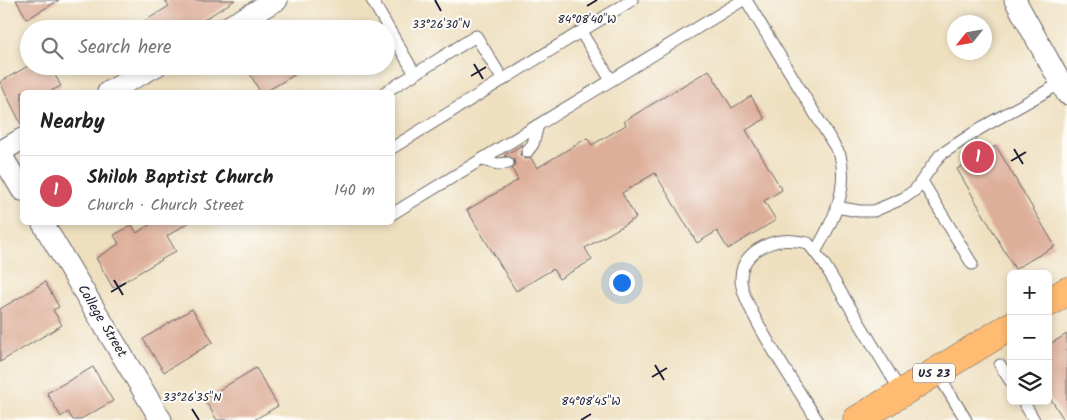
<!DOCTYPE html>
<html lang="en">
<head>
<meta charset="utf-8">
<style>
	body { margin:0; font-family:Kalam,sans-serif; background:#f2f2f2; color:#222 }
	.controls { position:absolute; right:15px; bottom:15px; display:grid; overflow:hidden; border-radius:8px; box-shadow:0 2px 8px #0003 }
	.controls button { width:45px; height:45px; display:grid; place-items:center; padding:0; border:0; border-bottom:1px solid #e0e0e0; background:#fff; color:#222; font:25px sans-serif }
	.compass { position:absolute; left:947px; top:15px; width:45px; height:45px; border-radius:50%; background:#fff; box-shadow:0 2px 8px #0003; rotate:239deg }
	.you { position:absolute; left:621px; top:282px; width:18px; height:18px; margin:-12px; border:4px solid #fff; border-radius:50%; background:#1a73e8; box-shadow:0 0 0 8px #1a73e833 }
	.badge { display:grid; place-items:center; width:32px; height:32px; border-radius:50%; background:#d1495b; color:#fff; font-size:16px; font-weight:700 }
	.pin { position:absolute; translate:-50% -50%; border:2px solid #fff; box-shadow:0 1px 5px #0006 }
	.list { margin:0; padding:0; list-style:none }
	h2 { display:flex; justify-content:space-between; align-items:center; height:65px; margin:0; padding:0 20px; font-size:21px }
	h2 small { font-size:16px; font-weight:400; color:#767676 }
	.list li { display:grid; grid-template-columns:32px 1fr auto; gap:15px; align-items:center; box-sizing:border-box; height:70px; padding:0 20px; border-top:1px solid #e0e0e0 }
	.list b { display:block; font-size:19px; white-space:nowrap }
	.list p { margin:0; font-size:16px; white-space:nowrap; color:#767676 }
	.list em { font-size:16px; font-style:normal; color:#767676 }
	.icon { flex:none; width:28px; height:28px; fill:none; stroke:currentColor; stroke-width:2; stroke-linecap:round; stroke-linejoin:round }
	.map { position:relative; flex:none; width:1067px; height:420px; overflow:hidden }
	.search { position:absolute; background:#fff; box-shadow:0 2px 8px #0003; left:20px; top:20px; width:375px; height:55px; display:flex; align-items:center; gap:12px; box-sizing:border-box; padding:0 18px; border-radius:28px; color:#767676; font-size:19px }
	.panel { position:absolute; background:#fff; box-shadow:0 2px 8px #0003; left:20px; top:90px; width:375px; height:135px; border-radius:8px }
	.map>svg:first-child { display:block }
	.building { fill:#ddae9a }
	.lines { fill:none; stroke-linecap:round; stroke-linejoin:round }
	.lane-casing { stroke:#696469; stroke-width:13 }
	.street-casing { stroke:#696469; stroke-width:23 }
	.primary-casing { stroke:#696469; stroke-width:29 }
	.lane { stroke:#fff; stroke-width:11 }
	.street { stroke:#fff; stroke-width:21 }
	.primary { stroke:#ffbb71; stroke-width:28 }
	.ticks { fill:none; stroke:#22223b; stroke-width:2 }
	.labels { text-anchor:middle; dominant-baseline:central; stroke-width:4; stroke-linejoin:round; paint-order:stroke }
	.shield { fill:#fdfcf7; stroke:#646373; stroke-width:1 }
	.shield-label { font-size:12px; font-weight:bold; fill:#22223b }
	.street-label { font-size:14px; fill:#22223b; stroke:#fdfcf7 }
	.ticks-label { font-size:12px; text-anchor:middle; fill:#22223b; stroke:#fdfcf7; stroke-width:4; stroke-linejoin:round; paint-order:stroke }
</style>
</head>
<body>
<div class="map">
<svg width="1067" height="420" viewBox="0 0 1067 420">
	<rect width="100%" height="100%" fill="#fdfcf7"/>
	<filter id="ink" filterUnits="userSpaceOnUse"><feTurbulence type="fractalNoise" baseFrequency=".02" numOctaves="2"/><feDisplacementMap in="SourceGraphic" scale="10" xChannelSelector="R" yChannelSelector="G"/><feConvolveMatrix kernelMatrix="1 2 1 2 8 2 1 2 1" color-interpolation-filters="sRGB"/></filter>
	<filter id="wash" filterUnits="userSpaceOnUse"><feTurbulence type="fractalNoise" baseFrequency=".0096" numOctaves="4" result="noise"/><feDisplacementMap in="SourceGraphic" scale="20" xChannelSelector="R" yChannelSelector="G"/><feGaussianBlur stdDeviation="1.12" result="paint"/><feColorMatrix in="noise" values="0 0 0 0 0 0 0 0 0 0 0 0 0 0 0 0 0 1.4 0 .05"/><feComposite in="paint" operator="in"/></filter>
	<g filter="url(#wash)">
		<rect width="100%" height="100%" fill="#eedfbf"/>
		<g id="blocks">
			<!-- building -->
			<g class="building">
				<path d="M 16,0 L 59,0 L 27,19 Z"/>
				<path d="M 165,0 L 235,0 L 189,29 L 132,29 L 169,6 Z"/>
				<path d="M 28,66 L 50,66 L 61,86 L 49,92 L 22,92 L 22,126 L 0,82 Z"/>
				<path d="M 259,66 L 310,66 L 265,92 L 260,92 L 249,72 Z"/>
				<path d="M 709,70 L 732,108 L 751,96 L 765,119 L 746,130 L 782,190 L 764,201 L 776,220 L 728,249 L 717,231 L 697,243 L 655,173 L 622,193 L 636,218 L 585,248 L 592,260 L 559,279 L 553,269 L 516,291 L 467,210 L 518,180 L 512,169 L 515,166 L 514,159 L 504,156 L 523,144 L 520,155 L 526,159 L 531,158 L 537,168 L 587,138 L 592,145 L 626,125 L 624,121 Z"/>
				<path d="M 996,146 L 1055,246 L 1015,269 L 957,169 Z"/>
				<path d="M 154,222 L 190,222 L 167,236 L 176,251 L 113,288 L 96,258 L 119,244 L 114,235 L 132,225 L 137,233 Z"/>
				<path d="M 45,282 L 59,307 L 53,310 L 62,325 L 0,362 L 0,309 Z"/>
				<path d="M 192,309 L 213,342 L 164,372 L 143,339 Z"/>
				<path d="M 1067,334 L 1067,420 L 1064,420 L 1048,394 L 1048,345 Z"/>
				<path d="M 93,367 L 113,401 L 79,420 L 73,420 L 68,412 L 61,417 L 47,393 Z"/>
				<path d="M 256,368 L 278,406 L 254,420 L 217,420 L 204,399 Z"/>
			</g>
		</g>
	</g>
	<g filter="url(#ink)">
		<use href="#blocks" fill-opacity="0" stroke="#696469" stroke-width="1"/>
		<g class="lines">
			<defs>
				<g id="lane">
					<path d="M 372,0 L 415,74 L 385,92"/>
					<path d="M 746,0 L 840,155 C 849,190 833,222 815,252"/>
					<path d="M 581,32 L 611,80"/>
					<path d="M 415,74 L 476,36 L 503,80"/>
					<path d="M 392,148 L 632,0"/>
					<path d="M 527,152 L 533,144 L 538,125"/>
					<path d="M 482,160 L 498,164 L 508,163"/>
					<path d="M 922,181 L 972,264"/>
					<path d="M 836,207 L 859,211 L 874,211 L 904,198 L 915,190 L 940,155 L 981,128 L 1061,83"/>
					<path d="M 392,214 L 743,0"/>
					<path d="M 1000,365 L 1011,382"/>
					<path d="M 936,371 L 966,420"/>
					<path d="M 1023,401 L 1034,420"/>
					<path d="M 817,420 C 801,393 740,305 741,279 C 741,267 747,257 757,250 C 774,239 788,239 808,243 L 824,264 L 901,392"/>
				</g>
				<g id="street">
					<path d="M 1015,0 L 1067,94"/>
					<path d="M 224,29 L 277,0"/>
					<path d="M 108,92 L 156,66"/>
					<path d="M 0,152 L 22,139"/>
					<path d="M 0,153 L 22,190"/>
					<path d="M 42,222 L 161,420"/>
				</g>
				<g id="primary">
					<path d="M 1048,303 L 1067,291"/>
					<path d="M 857,420 L 1011,326"/>
				</g>
			</defs>
			<!-- lane casing -->
			<use href="#lane" class="lane-casing"/>
			<!-- street casing -->
			<use href="#street" class="street-casing"/>
			<!-- primary casing -->
			<use href="#primary" class="primary-casing"/>
			<!-- lane -->
			<use href="#lane" class="lane"/>
			<!-- street -->
			<use href="#street" class="street"/>
			<!-- primary -->
			<use href="#primary" class="primary"/>
		</g>
	</g>
	<!-- ticks -->
	<path class="ticks" d="M 435,0 L 441,11M 587,6 L 597,0M 474,64 L 483,79M 471,76 L 486,67M 1014,149 L 1023,164M 1011,161 L 1026,152M 114,280 L 123,295M 111,292 L 126,283M 655,365 L 664,380M 652,377 L 667,368M 192,409 L 199,420M 581,420 L 591,414"/>
	<g class="labels">
		<!-- shield labels -->
		<rect class="shield" x="913" y="363.5" width="42" height="19" rx="4"/>
		<g class="shield-label">
			<text x="934" y="373">US 23</text>
		</g>
		<!-- street labels -->
		<g class="street-label">
			<text transform="translate(102 321) rotate(59)">College Street</text>
		</g>
	</g>
	<g class="ticks-label">
		<text x="587" y="23">84°08'40"W</text>
		<text x="441" y="28">33°26'30"N</text>
		<text x="192" y="401">33°26'35"N</text>
		<text x="591" y="405">84°08'45"W</text>
	</g>
</svg>
<div class="controls">
<button>+</button>
<button>−</button>
<button><svg class="icon" aria-label="layers" viewBox="0 0 24 24"><path d="M12 4l9 5-9 5-9-5zM3 14l9 5 9-5"/></svg></button>
</div>
<svg class="compass" viewBox="-18 -18 36 36"><path d="M0-13l5 13h-10z" fill="#e53935"/><path d="M0 13l5-13h-10z" fill="#767676"/></svg>
<div class="you"></div>
<div class="pin badge" style="left:978px;top:157px">1</div>
<div class="search"><svg class="icon" aria-label="search" viewBox="0 0 24 24"><circle cx="10" cy="10" r="6"/><path d="M15 15l6 6"/></svg>Search here</div>
<section class="panel">
<h2>Nearby<small></small></h2>
<ul class="list">
<li><span class="badge">1</span><div><b>Shiloh Baptist Church</b><p>Church · Church Street</p></div><em>140 m</em></li>
</ul>
</section>
</div>
</body>
</html>
